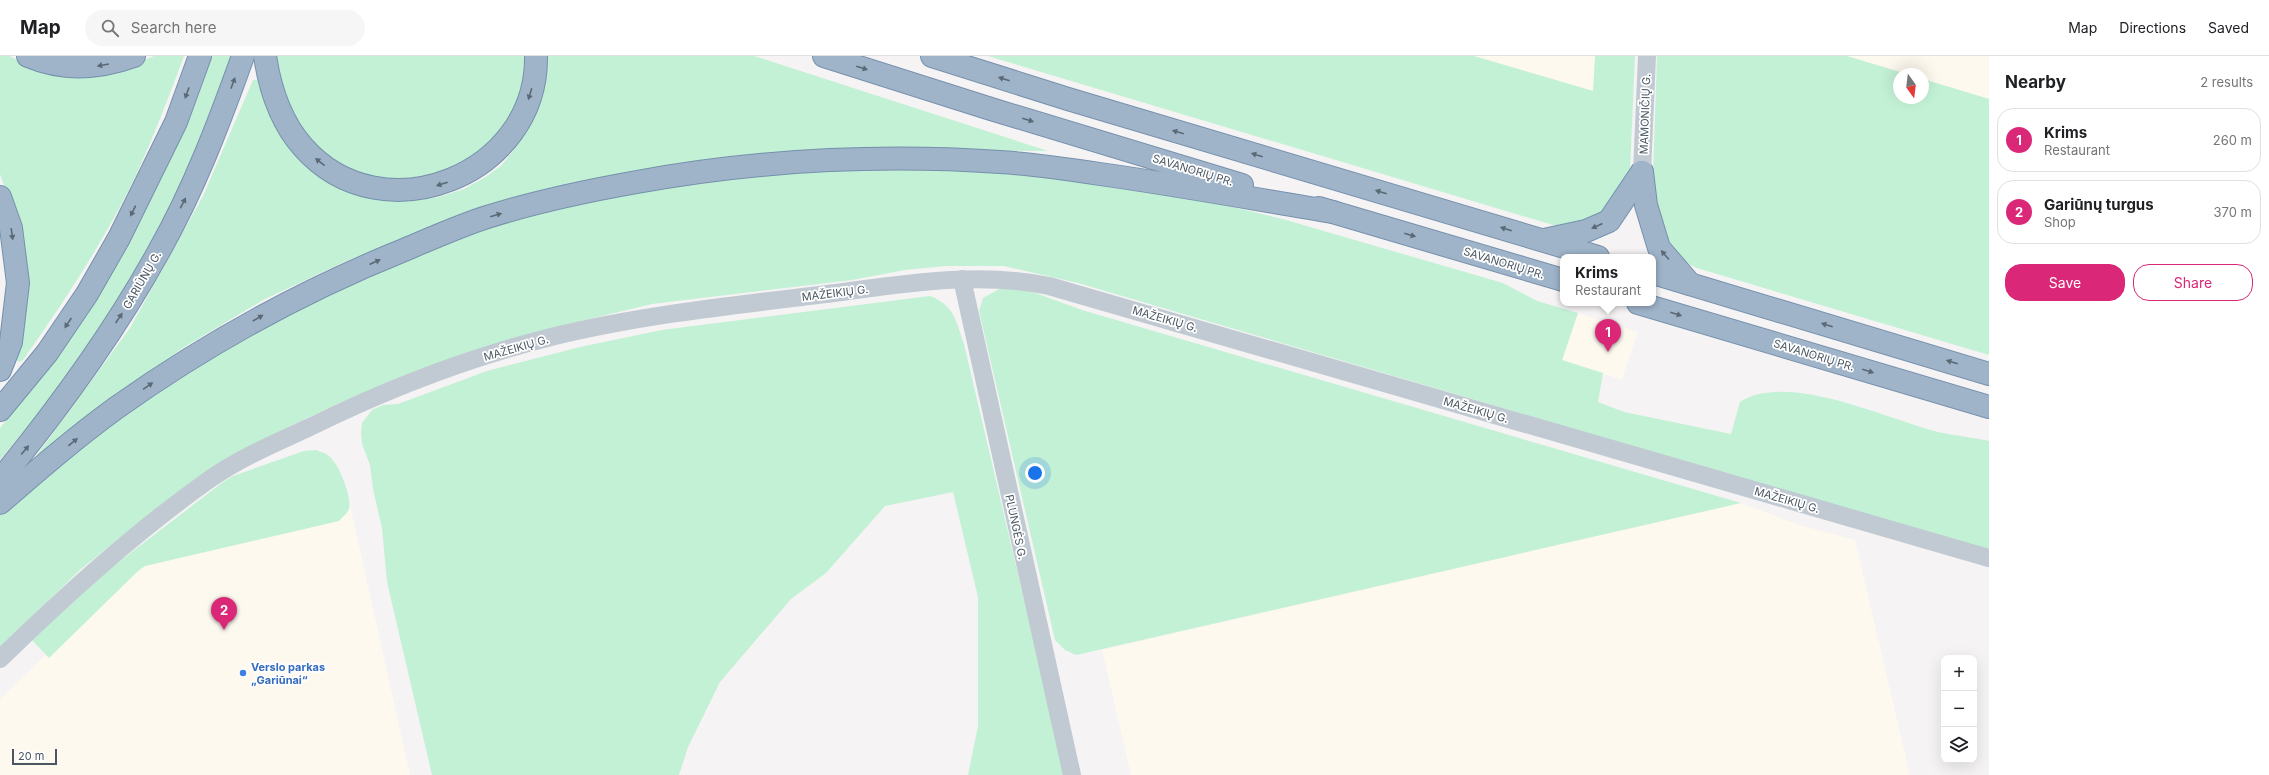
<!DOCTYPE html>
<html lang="en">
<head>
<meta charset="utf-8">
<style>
	body { margin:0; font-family:Inter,sans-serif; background:#f6f6f6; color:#202124 }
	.controls { position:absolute; right:12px; bottom:12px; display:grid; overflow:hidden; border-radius:8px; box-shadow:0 4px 16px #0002 }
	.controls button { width:36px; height:36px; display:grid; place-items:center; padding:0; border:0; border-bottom:1px solid #e0e0e0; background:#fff; color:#202124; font:20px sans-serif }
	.compass { position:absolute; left:1893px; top:12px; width:36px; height:36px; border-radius:50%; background:#fff; box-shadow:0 4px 16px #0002; rotate:166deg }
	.scale { position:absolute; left:12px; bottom:10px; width:45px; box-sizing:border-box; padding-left:4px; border:2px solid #4a5661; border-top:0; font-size:11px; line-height:14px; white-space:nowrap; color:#4a5661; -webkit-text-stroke:3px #fff; paint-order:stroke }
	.you { position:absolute; left:1035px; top:417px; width:14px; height:14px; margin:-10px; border:3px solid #fff; border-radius:50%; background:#1a73e8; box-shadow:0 0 0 6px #1a73e833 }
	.badge { display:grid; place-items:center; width:26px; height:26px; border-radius:50%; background:#db2777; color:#fff; font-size:13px; font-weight:700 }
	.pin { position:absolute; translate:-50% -33px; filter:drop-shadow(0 1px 2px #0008) }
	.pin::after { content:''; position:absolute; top:21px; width:14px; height:12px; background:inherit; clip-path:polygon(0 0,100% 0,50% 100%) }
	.popup { position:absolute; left:1560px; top:198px; width:96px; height:52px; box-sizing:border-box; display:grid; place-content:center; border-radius:8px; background:#fff; filter:drop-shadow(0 1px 3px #0005); font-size:13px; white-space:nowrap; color:#757577 }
	.popup b { font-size:15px; color:#202124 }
	.popup::after { content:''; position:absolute; left:50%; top:100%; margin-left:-8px; border:8px solid transparent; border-top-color:#fff }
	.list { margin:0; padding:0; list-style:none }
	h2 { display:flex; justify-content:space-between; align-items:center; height:52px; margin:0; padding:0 16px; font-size:17px }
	h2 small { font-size:13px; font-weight:400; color:#757577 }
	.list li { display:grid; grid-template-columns:26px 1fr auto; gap:12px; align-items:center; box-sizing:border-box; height:64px; margin:0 8px 8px; padding:0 8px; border:1px solid #e0e0e0; border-radius:16px }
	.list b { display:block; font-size:15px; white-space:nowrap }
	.list p { margin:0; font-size:13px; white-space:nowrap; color:#757577 }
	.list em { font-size:13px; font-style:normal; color:#757577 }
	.actions { display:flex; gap:8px; padding:12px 16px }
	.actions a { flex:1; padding:9px 0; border:1px solid #db2777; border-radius:16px; text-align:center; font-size:14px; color:#db2777 }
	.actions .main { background:#db2777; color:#fff }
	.icon { flex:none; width:22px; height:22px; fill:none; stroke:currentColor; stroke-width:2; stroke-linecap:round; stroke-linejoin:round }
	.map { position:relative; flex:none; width:1989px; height:719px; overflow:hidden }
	header { display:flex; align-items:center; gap:24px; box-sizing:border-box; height:56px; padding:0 20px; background:#fff; border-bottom:1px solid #e0e0e0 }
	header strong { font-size:19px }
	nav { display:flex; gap:22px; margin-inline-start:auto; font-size:14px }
	.search { width:280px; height:36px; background:#f6f6f6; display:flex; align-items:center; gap:10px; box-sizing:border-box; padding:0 14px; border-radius:22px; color:#757577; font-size:15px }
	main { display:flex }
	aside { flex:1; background:#fff }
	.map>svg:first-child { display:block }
	.commercial { fill:#fdf9ef }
	.green { fill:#c3f1d5 }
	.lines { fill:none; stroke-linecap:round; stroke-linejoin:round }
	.trunk-casing { stroke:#7690ad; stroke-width:24 }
	.minor { stroke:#c1cad2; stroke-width:18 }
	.trunk { stroke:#9fb4c9; stroke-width:22 }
	.oneway { fill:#5b6976 }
	.shop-dot { fill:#3f7fe0; stroke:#fff; stroke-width:1.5 }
	.labels { text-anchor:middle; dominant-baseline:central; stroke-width:3.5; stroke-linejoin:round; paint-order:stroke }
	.street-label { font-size:11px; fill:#4a5661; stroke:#fff }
	.shop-label { font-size:11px; font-weight:bold; fill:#366cbe; stroke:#fff; text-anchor:start }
</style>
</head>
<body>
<header>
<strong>Map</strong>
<div class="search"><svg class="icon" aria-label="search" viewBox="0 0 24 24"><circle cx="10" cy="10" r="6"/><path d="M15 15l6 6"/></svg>Search here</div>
<nav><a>Map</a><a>Directions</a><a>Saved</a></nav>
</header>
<main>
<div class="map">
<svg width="1989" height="719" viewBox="0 0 1989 719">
	<rect width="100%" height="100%" fill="#f5f3f3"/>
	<!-- commercial -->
	<g class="commercial">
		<path d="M 1474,0 L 1595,0 L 1594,35 Z"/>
		<path d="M 1847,0 L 1989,0 L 1989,43 L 1923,23 L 1923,18 L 1907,18 Z"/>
		<path d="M 1578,257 L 1638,276 L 1622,324 L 1562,304 Z"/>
		<path d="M 281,417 L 345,427 L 410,719 L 0,719 L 0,643 L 143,506 Z"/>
		<path d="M 1741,447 L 1799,469 L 1855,484 L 1910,719 L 1131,719 L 1102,594 Z"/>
	</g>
	<!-- green -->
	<g class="green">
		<path d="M 0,0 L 10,0 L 17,4 L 59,19 L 91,21 L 122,14 L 154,0 L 184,0 C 169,41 153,82 135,121 C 104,185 64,246 23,304 L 19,306 L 14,303 L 11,150 L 0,118 Z"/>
		<path d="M 210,0 L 231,0 C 197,104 143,212 81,302 C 56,338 27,371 0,404 L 0,372 L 60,298 L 120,202 L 154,136 L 187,63 Z"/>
		<path d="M 272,0 L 530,0 L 525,29 L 513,61 L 469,109 L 404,126 L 371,122 L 339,109 L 312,89 L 292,62 Z"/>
		<path d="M 546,0 L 754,0 L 1048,95 L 836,93 L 729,100 L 641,115 L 423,174 L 342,207 L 263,244 L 181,293 L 23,418 L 130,272 L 203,140 L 253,24 L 261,23 L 285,79 L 385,143 L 412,145 L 439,141 L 464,133 L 484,122 L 501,110 L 520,86 L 534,58 Z"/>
		<path d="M 988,0 L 1474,0 L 1593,35 L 1595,0 L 1635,0 L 1630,115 L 1606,158 L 1574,170 L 1553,169 Z"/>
		<path d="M 1657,0 L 1847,0 L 1907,18 L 1899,18 L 1899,42 L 1923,42 L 1923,23 L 1989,43 L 1989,299 L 1697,212 L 1680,204 L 1669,195 L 1652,149 Z"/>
		<path d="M 869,109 L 1038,118 L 1189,140 L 1286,164 L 1503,227 L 1537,245 L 1578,257 L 1562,304 L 1603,317 L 1598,346 L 1624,356 L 1731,378 L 1740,346 C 1787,315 1887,363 1938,376 C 1955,380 1972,381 1989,385 L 1989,495 L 1078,227 L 1004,210 L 946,210 L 905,214 L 852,224 L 652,248 L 531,277 L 444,306 L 339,347 L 261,384 L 153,455 L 81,513 L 0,591 L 0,458 L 68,401 L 124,357 L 255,271 L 385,210 L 523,159 L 709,120 Z"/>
		<path d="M 1001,232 L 1027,234 L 1082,254 L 1741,447 L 1076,599 L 1065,594 L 1055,584 L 979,255 L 983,242 Z"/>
		<path d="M 930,240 C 954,249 956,265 964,288 L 1065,719 L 968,719 L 978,670 L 978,541 L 953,436 L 885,450 L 826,517 L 791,543 L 720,626 L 688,691 L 679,719 L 432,719 L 387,526 L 382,472 L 373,433 L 370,409 L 362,388 L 361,376 L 362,367 L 372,354 L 383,349 L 398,348 L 487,315 L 580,291 L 662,274 Z"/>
		<path d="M 316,394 C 321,396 326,397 330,401 C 339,409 352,440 349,453 C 347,458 342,461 339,465 L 145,510 L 138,515 L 49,602 L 32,584 L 107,515 L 223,426 L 233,420 L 304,395 Z"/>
	</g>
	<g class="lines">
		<defs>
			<g id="trunk">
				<path d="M 28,0 C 63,15 98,13 134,0"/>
				<path d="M 265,0 C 270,33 280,65 303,91 C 382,181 538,119 536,0"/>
				<path d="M 824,0 L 991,53 L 1242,129"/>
				<path d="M 932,0 L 1068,43 L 1598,201"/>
				<path d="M 1642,116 L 1646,149 L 1659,192 L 1690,228"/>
				<path d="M 0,141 L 11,172 L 18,227 L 11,286 L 0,314"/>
				<path d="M 1319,152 L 1563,224"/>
				<path d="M 1544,184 L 1586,175 L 1609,165 L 1642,116"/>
				<path d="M 1653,217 L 1989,318"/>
				<path d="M 1638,247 L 1989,351"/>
				<path d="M 0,354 L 47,297 L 87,238 L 119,182 L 176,66 L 200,0"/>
				<path d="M 0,424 C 59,352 114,277 159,195 C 194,133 219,67 243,0"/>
				<path d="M 0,447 C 38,414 76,381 116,352 C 206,288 302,235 404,194 C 430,183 457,171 484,162 C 534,146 586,135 637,126 C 757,104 878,98 1000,106 C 1034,108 1067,113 1100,118 C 1178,129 1255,143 1333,156"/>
			</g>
		</defs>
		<!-- trunk casing -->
		<use href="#trunk" class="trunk-casing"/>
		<!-- minor -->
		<g class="minor">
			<path d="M 1642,116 L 1647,0"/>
			<path d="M 962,223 L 1072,719"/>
			<path d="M 0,603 C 66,539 135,476 210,423 C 240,402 275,387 308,372 C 385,334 467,302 551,281 C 633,261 718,251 802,241 C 883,232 968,213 1049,230 L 1989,502"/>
		</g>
		<!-- trunk -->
		<use href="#trunk" class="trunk"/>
	</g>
	<!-- one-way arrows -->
	<defs><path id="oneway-solid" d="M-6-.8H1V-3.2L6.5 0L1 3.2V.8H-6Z"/></defs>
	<g class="oneway">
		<use href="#oneway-solid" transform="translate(103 9) rotate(170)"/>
		<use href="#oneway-solid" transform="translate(862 12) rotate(18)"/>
		<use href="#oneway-solid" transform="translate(1004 23) rotate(-162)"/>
		<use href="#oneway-solid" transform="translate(233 27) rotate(-70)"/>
		<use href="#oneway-solid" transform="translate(187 37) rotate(110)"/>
		<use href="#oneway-solid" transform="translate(530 38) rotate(107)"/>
		<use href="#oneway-solid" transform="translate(1028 64) rotate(17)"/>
		<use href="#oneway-solid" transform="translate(1178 76) rotate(-164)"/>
		<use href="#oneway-solid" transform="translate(1257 99) rotate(-163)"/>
		<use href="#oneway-solid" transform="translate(320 106) rotate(-142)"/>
		<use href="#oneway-solid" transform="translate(442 128) rotate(162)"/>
		<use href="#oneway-solid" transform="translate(1381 136) rotate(-163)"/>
		<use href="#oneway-solid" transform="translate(183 147) rotate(-63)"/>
		<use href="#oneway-solid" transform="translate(133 155) rotate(116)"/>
		<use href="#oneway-solid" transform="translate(496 159) rotate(-16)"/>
		<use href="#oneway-solid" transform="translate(1597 170) rotate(156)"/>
		<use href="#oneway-solid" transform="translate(1506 173) rotate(-163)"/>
		<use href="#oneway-solid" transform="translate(12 178) rotate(82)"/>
		<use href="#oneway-solid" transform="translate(1410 179) rotate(16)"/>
		<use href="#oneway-solid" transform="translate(1665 199) rotate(-131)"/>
		<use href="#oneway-solid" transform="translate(375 206) rotate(-24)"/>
		<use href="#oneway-solid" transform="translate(1676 258) rotate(17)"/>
		<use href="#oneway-solid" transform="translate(119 262) rotate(-56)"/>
		<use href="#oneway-solid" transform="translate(258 262) rotate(-30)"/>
		<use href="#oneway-solid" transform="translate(68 267) rotate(124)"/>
		<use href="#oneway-solid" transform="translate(1827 269) rotate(-163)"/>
		<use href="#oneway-solid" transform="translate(1952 306) rotate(-163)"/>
		<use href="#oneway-solid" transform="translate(1868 315) rotate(17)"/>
		<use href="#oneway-solid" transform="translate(148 330) rotate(-34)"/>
		<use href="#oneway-solid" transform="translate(73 386) rotate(-39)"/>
		<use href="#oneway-solid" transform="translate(25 394) rotate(-50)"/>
	</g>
	<!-- markers -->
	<circle class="shop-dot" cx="243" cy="617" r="4"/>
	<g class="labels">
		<!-- street labels -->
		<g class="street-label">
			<text transform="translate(1645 58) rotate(-88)">MAMONIČIŲ G.</text>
			<text transform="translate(1193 114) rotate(17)">SAVANORIŲ PR.</text>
			<text transform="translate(1504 207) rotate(17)">SAVANORIŲ PR.</text>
			<text transform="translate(142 224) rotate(-60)">GARIŪNŲ G.</text>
			<text transform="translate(835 237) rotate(-7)">MAŽEIKIŲ G.</text>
			<text transform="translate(1165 263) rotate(16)">MAŽEIKIŲ G.</text>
			<text transform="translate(516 292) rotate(-16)">MAŽEIKIŲ G.</text>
			<text transform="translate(1814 299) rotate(17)">SAVANORIŲ PR.</text>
			<text transform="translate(1476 354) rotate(16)">MAŽEIKIŲ G.</text>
			<text transform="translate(1787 444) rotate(16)">MAŽEIKIŲ G.</text>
			<text transform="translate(1016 471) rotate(78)">PLUNGĖS G.</text>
		</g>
		<!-- shop labels -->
		<g class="shop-label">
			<text x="251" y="611">Verslo parkas<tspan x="251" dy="13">„Gariūnai“</tspan></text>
		</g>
	</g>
</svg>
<div class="controls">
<button>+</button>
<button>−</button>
<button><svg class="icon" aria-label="layers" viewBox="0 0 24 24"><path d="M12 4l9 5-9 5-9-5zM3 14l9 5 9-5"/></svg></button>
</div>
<svg class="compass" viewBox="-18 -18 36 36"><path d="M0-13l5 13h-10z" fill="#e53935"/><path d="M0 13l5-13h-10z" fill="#757577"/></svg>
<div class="scale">20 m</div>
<div class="you"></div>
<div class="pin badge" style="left:1608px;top:296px">1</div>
<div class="popup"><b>Krims</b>Restaurant</div>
<div class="pin badge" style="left:224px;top:574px">2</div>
</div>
<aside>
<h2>Nearby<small>2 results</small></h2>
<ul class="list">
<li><span class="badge">1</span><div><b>Krims</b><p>Restaurant</p></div><em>260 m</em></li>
<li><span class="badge">2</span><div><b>Gariūnų turgus</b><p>Shop</p></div><em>370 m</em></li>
</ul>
<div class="actions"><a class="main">Save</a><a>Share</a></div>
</aside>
</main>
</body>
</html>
